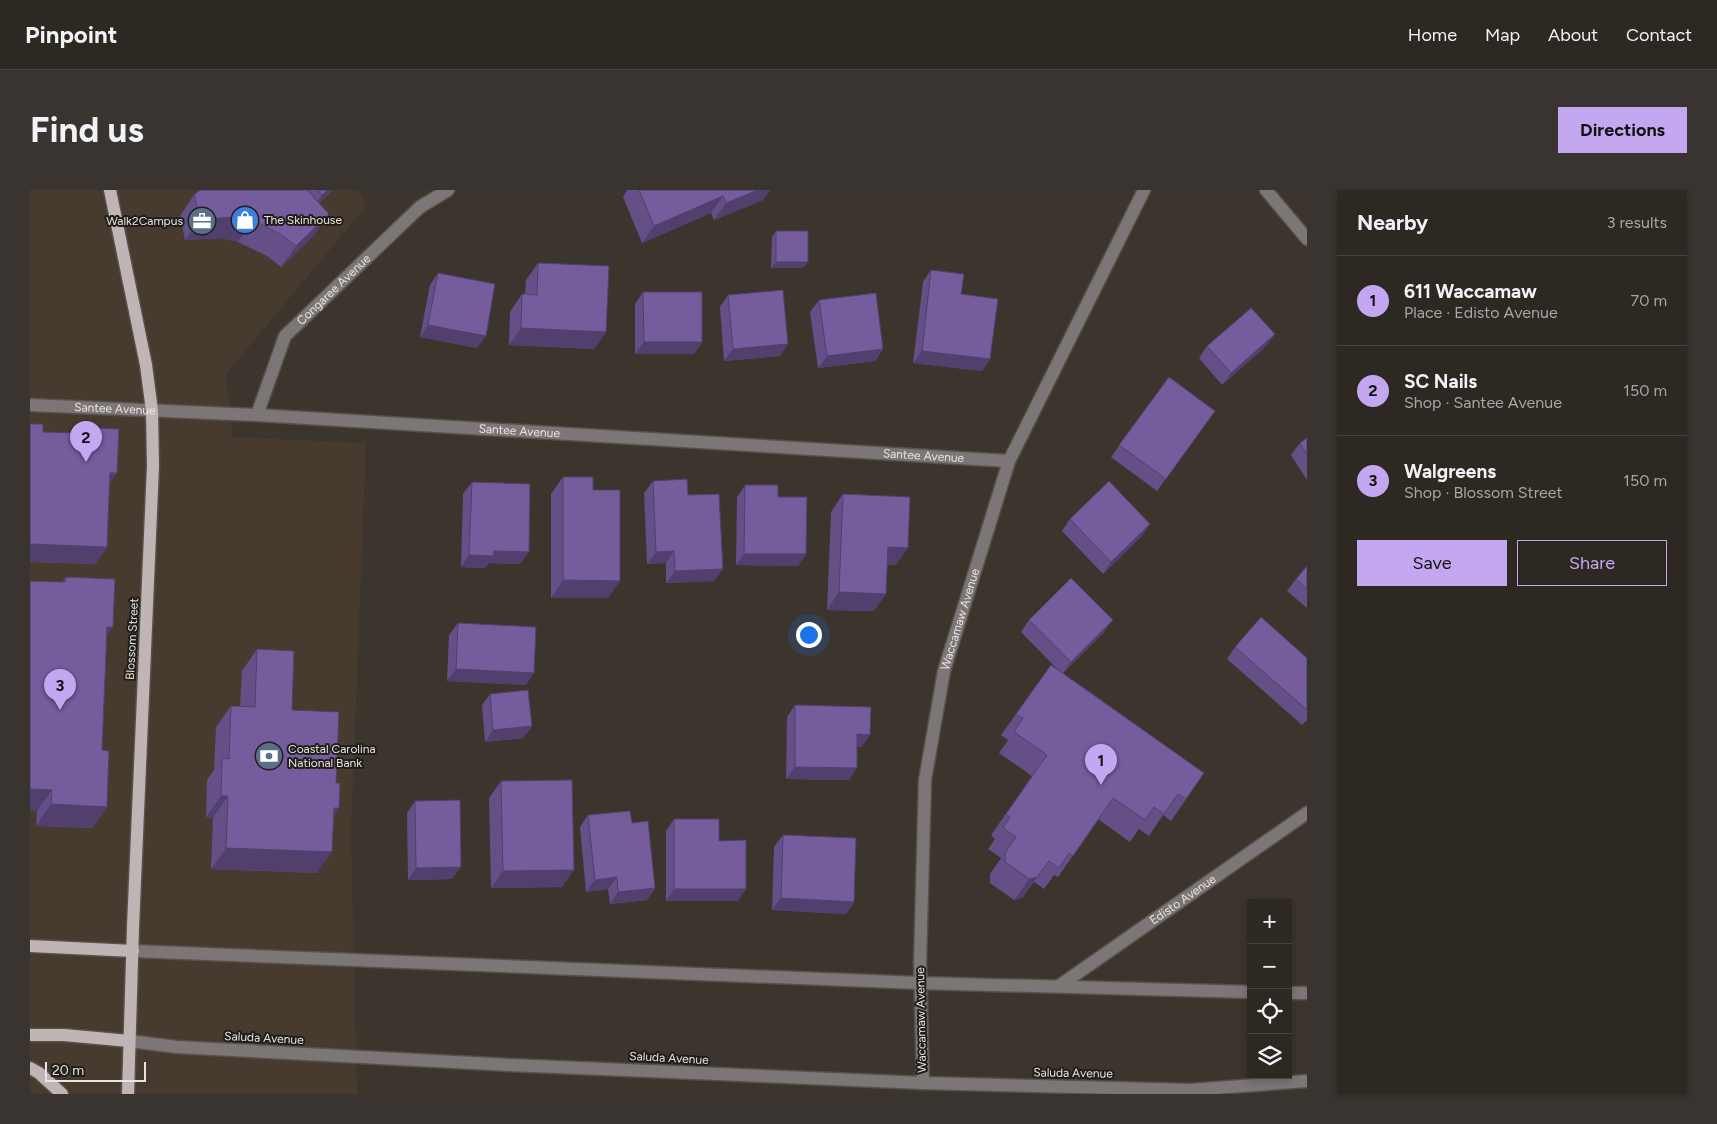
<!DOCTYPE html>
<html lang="en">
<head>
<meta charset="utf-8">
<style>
	body { margin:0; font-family:Figtree,sans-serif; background:#39342f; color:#f1f3f6 }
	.controls { position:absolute; right:15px; bottom:15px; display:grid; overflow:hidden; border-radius:0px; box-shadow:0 2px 8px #0003 }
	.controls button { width:45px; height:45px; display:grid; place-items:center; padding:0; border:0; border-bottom:1px solid #484440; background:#2d2822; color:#f1f3f6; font:25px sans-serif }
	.scale { position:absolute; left:15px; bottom:12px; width:101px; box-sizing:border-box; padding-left:5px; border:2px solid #e9e5e0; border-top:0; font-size:14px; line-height:18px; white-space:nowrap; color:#e9e5e0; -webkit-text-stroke:4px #201d1a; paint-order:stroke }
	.you { position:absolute; left:778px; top:444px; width:18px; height:18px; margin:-12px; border:4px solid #fff; border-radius:50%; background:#1a73e8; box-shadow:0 0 0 8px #1a73e833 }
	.badge { display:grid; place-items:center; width:32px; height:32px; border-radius:50%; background:#c4a7f1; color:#111; font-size:16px; font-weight:700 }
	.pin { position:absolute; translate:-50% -41px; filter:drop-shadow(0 1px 2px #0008) }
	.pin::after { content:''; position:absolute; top:26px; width:18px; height:15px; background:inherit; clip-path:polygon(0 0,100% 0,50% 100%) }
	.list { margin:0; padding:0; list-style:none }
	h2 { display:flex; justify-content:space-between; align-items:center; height:65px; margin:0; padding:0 20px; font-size:21px }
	h2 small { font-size:16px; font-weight:400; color:#a7a6a5 }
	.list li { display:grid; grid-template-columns:32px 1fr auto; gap:15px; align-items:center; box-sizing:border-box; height:90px; padding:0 20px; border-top:1px solid #484440 }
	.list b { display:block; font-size:19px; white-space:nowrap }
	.list p { margin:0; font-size:16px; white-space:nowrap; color:#a7a6a5 }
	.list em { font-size:16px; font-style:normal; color:#a7a6a5 }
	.actions { display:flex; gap:10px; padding:15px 20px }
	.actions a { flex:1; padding:11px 0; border:1px solid #c4a7f1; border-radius:0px; text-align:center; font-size:18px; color:#c4a7f1 }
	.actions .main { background:#c4a7f1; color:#111 }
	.icon { flex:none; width:28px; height:28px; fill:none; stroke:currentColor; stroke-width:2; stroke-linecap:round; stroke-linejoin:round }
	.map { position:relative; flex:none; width:1277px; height:904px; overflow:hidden; border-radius:0px }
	header { display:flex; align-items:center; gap:30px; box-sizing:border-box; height:70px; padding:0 25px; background:#2d2822; border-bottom:1px solid #484440 }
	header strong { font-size:24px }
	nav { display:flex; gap:28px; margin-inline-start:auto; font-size:18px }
	.intro { display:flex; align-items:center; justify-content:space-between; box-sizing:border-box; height:120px; padding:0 30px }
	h1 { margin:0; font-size:35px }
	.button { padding:12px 22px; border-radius:0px; background:#c4a7f1; color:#111; font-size:18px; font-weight:700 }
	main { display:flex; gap:30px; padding:0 30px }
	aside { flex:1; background:#2d2822; border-radius:0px; box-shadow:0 2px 8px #0003 }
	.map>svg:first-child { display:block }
	.built { fill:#463b2e }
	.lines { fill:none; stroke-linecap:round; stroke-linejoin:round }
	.minor-casing { stroke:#58514a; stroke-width:15 }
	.major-casing { stroke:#58514a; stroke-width:15 }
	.minor { stroke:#7c7676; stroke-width:12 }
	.major { stroke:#c0b5b5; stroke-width:12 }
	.wall { fill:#644f87 }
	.shaded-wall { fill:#51406e }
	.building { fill:#745c9d; stroke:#51406e }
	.labels { text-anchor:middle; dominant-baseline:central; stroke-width:4; stroke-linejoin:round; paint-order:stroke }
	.poi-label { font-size:12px; fill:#e9e5e0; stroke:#201d1a; text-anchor:start }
	.street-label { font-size:12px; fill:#e9e5e0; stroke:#201d1a }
</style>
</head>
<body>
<header>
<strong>Pinpoint</strong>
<nav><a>Home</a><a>Map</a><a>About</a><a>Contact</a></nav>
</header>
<div class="intro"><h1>Find us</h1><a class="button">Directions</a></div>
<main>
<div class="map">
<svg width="1277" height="904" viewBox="0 0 1277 904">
	<rect width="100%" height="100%" fill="#3c352e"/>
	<!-- built -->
	<path class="built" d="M 0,0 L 328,0 L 336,16 L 196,184 L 203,247 L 336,253 L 321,644 L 327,904 L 0,904 Z"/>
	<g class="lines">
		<defs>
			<g id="minor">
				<path d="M 1236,0 L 1277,49"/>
				<path id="s1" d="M 0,215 L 227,225 L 979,271"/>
				<path id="s2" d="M 227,225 L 255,146 L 390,17 L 418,0"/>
				<path d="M 103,761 L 890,793 L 1221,802"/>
				<path id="s3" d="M 1029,796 L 1277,623"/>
				<path d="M 1258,803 L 1277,803"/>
				<path d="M 99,851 L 147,857 L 480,875 L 893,893 L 1160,900 L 1277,891"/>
				<path id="s4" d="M 893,893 L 890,773 L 895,590 L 914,481 L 979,271 L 1114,0"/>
			</g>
			<g id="major">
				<path d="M 80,0 L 116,175 L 122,221 L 123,276 L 103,737 L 98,904"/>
				<path d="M 0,756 L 103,761"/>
				<path d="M 0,845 L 34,845 L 99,851"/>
				<path d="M 0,878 L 9,883 L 32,904"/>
			</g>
		</defs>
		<!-- minor casing -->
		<use href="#minor" class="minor-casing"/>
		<!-- major casing -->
		<use href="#major" class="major-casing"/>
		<!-- minor -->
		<use href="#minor" class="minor"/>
		<!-- major -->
		<use href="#major" class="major"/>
	</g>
	<!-- wall -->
	<g class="wall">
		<path d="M 170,0 L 303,0 L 289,13 L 284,45 L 251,77 L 237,66 L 208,52 L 192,48 L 155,50 L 150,26 L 164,5 Z"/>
		<path d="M 597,0 L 740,0 L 733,10 L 684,30 L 681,23 L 612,53 L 593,7 Z"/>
		<path d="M 746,41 L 773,78 L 741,78 L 742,47 Z"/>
		<path d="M 508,73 L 576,142 L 564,159 L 479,155 L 480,122 L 492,104 L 495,105 L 496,90 Z"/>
		<path d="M 901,80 L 931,104 L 960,169 L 952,181 L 883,173 L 893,92 Z"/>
		<path d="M 408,83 L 447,158 L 390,147 L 400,95 Z"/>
		<path d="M 613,102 L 672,152 L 664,164 L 605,164 L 605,114 Z"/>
		<path d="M 698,105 L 750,166 L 694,171 L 690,117 Z"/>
		<path d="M 789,110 L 853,159 L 845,171 L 788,178 L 780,122 Z"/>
		<path d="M 1245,144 L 1236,156 L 1192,195 L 1169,168 L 1177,156 Z"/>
		<path d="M 1139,187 L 1185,221 L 1127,301 L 1081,267 Z"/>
		<path d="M 0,234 L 13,242 L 41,243 L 45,237 L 87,283 L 79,294 L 77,357 L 65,374 L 0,372 Z"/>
		<path d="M 1277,248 L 1277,290 L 1261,265 L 1270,253 Z"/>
		<path d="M 533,287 L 563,300 L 578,408 L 521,408 L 521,304 Z"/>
		<path d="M 623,291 L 658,305 L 684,391 L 636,393 L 636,373 L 617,374 L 614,303 Z"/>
		<path d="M 442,292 L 490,374 L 459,373 L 455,378 L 431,377 L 433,304 Z"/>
		<path d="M 715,295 L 748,307 L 776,364 L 768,376 L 706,375 L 707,307 Z"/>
		<path d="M 813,304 L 866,375 L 857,375 L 844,421 L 797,420 L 801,322 Z"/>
		<path d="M 1040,329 L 1112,346 L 1073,384 L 1032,341 Z"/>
		<path d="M 1277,376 L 1277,418 L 1257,401 L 1266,389 Z"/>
		<path d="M 36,387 L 77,446 L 72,560 L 77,617 L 62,638 L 6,636 L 7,621 L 32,392 Z"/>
		<path d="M 999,430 L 1074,442 L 1033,483 L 1174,583 L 1141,631 L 1133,625 L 1119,646 L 1109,639 L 1100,652 L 1068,629 L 1028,687 L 1024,685 L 1014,699 L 1004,692 L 992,708 L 984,710 L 960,693 L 960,684 L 971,668 L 958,659 L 965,649 L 961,645 L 1002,586 L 969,563 L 978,550 L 971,545 L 1021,475 L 1030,482 L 991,442 Z"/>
		<path d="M 428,433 L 496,495 L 417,491 L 419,445 Z"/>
		<path d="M 1205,457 L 1277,468 L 1277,530 L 1272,535 L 1197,469 Z"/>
		<path d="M 227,459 L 306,593 L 309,618 L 303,626 L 287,683 L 181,679 L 183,628 L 176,627 L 177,590 L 184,580 L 186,537 L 201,516 L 210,516 L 212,481 Z"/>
		<path d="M 460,504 L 502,536 L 493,548 L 455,552 L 452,515 Z"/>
		<path d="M 765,515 L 832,557 L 827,557 L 819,590 L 756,589 L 757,527 Z"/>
		<path d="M 471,591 L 532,697 L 461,698 L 459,608 Z"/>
		<path d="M 385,611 L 422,689 L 378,690 L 377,623 Z"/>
		<path d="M 558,625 L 602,633 L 625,698 L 617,710 L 580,714 L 578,699 L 556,702 L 550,637 Z"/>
		<path d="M 644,629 L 689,651 L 708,711 L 636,711 L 636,641 Z"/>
		<path d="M 753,645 L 824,712 L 816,724 L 742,720 L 744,657 Z"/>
	</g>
	<!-- shaded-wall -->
	<g class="shaded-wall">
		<path d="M 298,0 L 303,0 L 284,17 L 292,5 Z"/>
		<path d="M 728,0 L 740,0 L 733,10 L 684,30 L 696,13 Z"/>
		<path d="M 693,6 L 681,23 L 612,53 L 624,36 Z"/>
		<path d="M 299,24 L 284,45 L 251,77 L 266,56 Z"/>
		<path d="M 207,27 L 223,30 L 208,52 L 192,48 L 155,50 L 170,29 Z"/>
		<path d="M 746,72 L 778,72 L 773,78 L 741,78 Z"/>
		<path d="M 398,135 L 456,146 L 447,158 L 390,147 Z"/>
		<path d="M 491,138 L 576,142 L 564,159 L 479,155 Z"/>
		<path d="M 1245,144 L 1236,156 L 1192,195 L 1201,183 Z"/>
		<path d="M 614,152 L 672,152 L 664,164 L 605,164 Z"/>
		<path d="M 758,154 L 750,166 L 694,171 L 703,159 Z"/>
		<path d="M 853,159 L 845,171 L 788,178 L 797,166 Z"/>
		<path d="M 892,161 L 960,169 L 952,181 L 883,173 Z"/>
		<path d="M 80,283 L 87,283 L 75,300 Z"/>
		<path d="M 1120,334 L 1112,346 L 1073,384 L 1081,372 Z"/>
		<path d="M 0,354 L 77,357 L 65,374 L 0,372 Z"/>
		<path d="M 858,357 L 878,358 L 866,375 L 846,374 Z"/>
		<path d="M 464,361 L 499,362 L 490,374 L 459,373 L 455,378 L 431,377 L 439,365 Z"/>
		<path d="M 644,361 L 636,373 L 617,374 L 626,362 Z"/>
		<path d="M 714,364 L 776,364 L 768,376 L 706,375 Z"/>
		<path d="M 693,379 L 684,391 L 636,393 L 645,381 Z"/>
		<path d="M 533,390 L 590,391 L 578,408 L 521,408 Z"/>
		<path d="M 809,402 L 856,404 L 844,421 L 797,420 Z"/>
		<path d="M 1083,430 L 1074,442 L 1032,484 L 1041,472 Z"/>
		<path d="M 77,437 L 83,437 L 68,459 Z"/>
		<path d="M 426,479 L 504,483 L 496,495 L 417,491 Z"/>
		<path d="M 502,536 L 493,548 L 455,552 L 463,540 Z"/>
		<path d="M 827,544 L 840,545 L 832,557 L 819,556 Z"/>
		<path d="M 765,577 L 827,578 L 819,590 L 756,589 Z"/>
		<path d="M 0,599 L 22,600 L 7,621 L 0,621 Z"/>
		<path d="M 191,606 L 198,606 L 183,628 L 176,627 Z"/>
		<path d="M 21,614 L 77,617 L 62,638 L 6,636 Z"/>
		<path d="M 304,618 L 309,618 L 294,640 Z"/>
		<path d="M 196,658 L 302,662 L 287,683 L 181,679 Z"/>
		<path d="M 1019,671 L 992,708 L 984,710 L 999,689 Z"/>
		<path d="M 431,677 L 422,689 L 378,690 L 386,678 Z"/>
		<path d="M 544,680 L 532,697 L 461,698 L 473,681 Z"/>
		<path d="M 587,687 L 578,699 L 556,702 L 565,690 Z"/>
		<path d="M 625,698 L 617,710 L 580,714 L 588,702 Z"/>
		<path d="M 644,699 L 716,699 L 708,711 L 636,711 Z"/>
		<path d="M 751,708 L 824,712 L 816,724 L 742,720 Z"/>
	</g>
	<!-- building -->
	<g class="building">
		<path d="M 170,0 L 277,0 L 299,24 L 266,56 L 252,45 L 223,30 L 207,27 L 170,29 L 164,5 Z"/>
		<path d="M 288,0 L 298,0 L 292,5 Z"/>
		<path d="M 609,0 L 728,0 L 696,13 L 693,6 L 624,36 Z"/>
		<rect x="746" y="41" width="32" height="31"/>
		<path d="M 508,73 L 579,76 L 576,142 L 491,138 L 492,104 L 507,105 Z"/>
		<path d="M 901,80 L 934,84 L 931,104 L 968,109 L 960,169 L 892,161 Z"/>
		<path d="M 408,83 L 465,94 L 456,146 L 398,135 Z"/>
		<path d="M 753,100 L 758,154 L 703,159 L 698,105 Z"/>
		<path d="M 613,102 L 672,102 L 672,152 L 614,152 Z"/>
		<path d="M 846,103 L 853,159 L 797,166 L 789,110 Z"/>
		<path d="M 1221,118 L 1245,144 L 1201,183 L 1177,156 Z"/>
		<path d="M 1139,187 L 1185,221 L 1136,289 L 1089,255 Z"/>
		<path d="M 0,234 L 13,234 L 13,242 L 45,243 L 45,237 L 89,239 L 87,283 L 80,283 L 77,357 L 0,354 Z"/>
		<path d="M 1277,248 L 1277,265 L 1270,253 Z"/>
		<path d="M 533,287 L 563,287 L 563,300 L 590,300 L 590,391 L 533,390 Z"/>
		<path d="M 657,289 L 658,305 L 689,304 L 693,379 L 645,381 L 644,361 L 626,362 L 623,291 Z"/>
		<path d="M 1079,291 L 1120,334 L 1081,372 L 1040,329 Z"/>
		<path d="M 442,292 L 500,294 L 499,362 L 464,361 L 463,366 L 439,365 Z"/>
		<path d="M 715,295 L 748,295 L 748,307 L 777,307 L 776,364 L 714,364 Z"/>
		<path d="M 813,304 L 880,307 L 878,358 L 858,357 L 856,404 L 809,402 Z"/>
		<path d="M 1277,376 L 1277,399 L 1266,389 Z"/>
		<path d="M 36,387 L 85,389 L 83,437 L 77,437 L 72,560 L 79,561 L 77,617 L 21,614 L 22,600 L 0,599 L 0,391 L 35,392 Z"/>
		<path d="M 1041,388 L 1083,430 L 1041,472 L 999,430 Z"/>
		<path d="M 1231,427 L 1277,468 L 1277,520 L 1205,457 Z"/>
		<path d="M 428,433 L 506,437 L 504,483 L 426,479 Z"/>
		<path d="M 227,459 L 264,461 L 262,520 L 309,522 L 306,593 L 310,593 L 309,618 L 304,618 L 302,662 L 196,658 L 198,606 L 191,606 L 192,568 L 199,569 L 201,516 L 225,517 Z"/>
		<path d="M 1021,475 L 1174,583 L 1156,609 L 1148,604 L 1134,624 L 1124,617 L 1115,630 L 1083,608 L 1043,666 L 1039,663 L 1029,678 L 1019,671 L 1007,687 L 999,689 L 975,672 L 975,663 L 986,647 L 973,638 L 980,627 L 976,624 L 1017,565 L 984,542 L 993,528 L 986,524 Z"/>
		<path d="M 498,500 L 502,536 L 463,540 L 460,504 Z"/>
		<path d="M 765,515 L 841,517 L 840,545 L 827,544 L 827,578 L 765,577 Z"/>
		<path d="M 542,590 L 544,680 L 473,681 L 471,591 Z"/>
		<path d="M 430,610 L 431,677 L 386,678 L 385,611 Z"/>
		<path d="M 600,621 L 602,633 L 618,631 L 625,698 L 588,702 L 587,687 L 565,690 L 558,625 Z"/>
		<path d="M 644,629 L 689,629 L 689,651 L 716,650 L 716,699 L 644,699 Z"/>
		<path d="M 753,645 L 826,648 L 824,712 L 751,708 Z"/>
	</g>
	<!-- icons -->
	<defs>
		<symbol id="shop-disc" viewBox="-11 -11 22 22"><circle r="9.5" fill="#3f7fe0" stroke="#201d1a"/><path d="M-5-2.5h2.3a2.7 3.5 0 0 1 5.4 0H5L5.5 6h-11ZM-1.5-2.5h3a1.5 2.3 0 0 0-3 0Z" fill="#fff"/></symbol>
		<symbol id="office-disc" viewBox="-11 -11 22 22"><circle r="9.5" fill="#5c6f8a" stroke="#201d1a"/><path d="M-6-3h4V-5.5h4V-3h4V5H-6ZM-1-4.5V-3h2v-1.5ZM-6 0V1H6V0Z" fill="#fff"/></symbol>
		<symbol id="bank-disc" viewBox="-11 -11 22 22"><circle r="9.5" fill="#5c6f8a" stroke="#201d1a"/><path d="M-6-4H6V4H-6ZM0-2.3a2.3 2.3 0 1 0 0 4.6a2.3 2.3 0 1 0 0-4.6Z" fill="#fff"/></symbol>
	</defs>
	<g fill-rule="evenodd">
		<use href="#shop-disc" x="199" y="14" width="32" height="32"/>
		<use href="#office-disc" x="156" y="15" width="32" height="32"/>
		<use href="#bank-disc" x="223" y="550" width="32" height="32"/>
	</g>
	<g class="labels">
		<!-- poi labels -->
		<g class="poi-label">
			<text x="234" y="30">The Skinhouse</text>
			<text x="153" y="31" text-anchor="end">Walk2Campus</text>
			<text x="258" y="559">Coastal Carolina<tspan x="258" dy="14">National Bank</tspan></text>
		</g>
		<!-- street labels -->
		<g class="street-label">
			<text stroke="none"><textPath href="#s2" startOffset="151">Congaree Avenue</textPath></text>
			<text stroke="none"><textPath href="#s1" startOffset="85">Santee Avenue</textPath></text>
			<text stroke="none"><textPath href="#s1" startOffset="490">Santee Avenue</textPath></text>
			<text stroke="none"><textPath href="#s1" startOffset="895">Santee Avenue</textPath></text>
			<text stroke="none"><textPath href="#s4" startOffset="468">Waccamaw Avenue</textPath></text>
			<text transform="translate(102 449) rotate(-87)">Blossom Street</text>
			<text stroke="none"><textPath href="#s3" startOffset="151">Edisto Avenue</textPath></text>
			<text transform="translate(891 830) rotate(-91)">Waccamaw Avenue</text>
			<text transform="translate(234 848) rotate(3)">Saluda Avenue</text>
			<text transform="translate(639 868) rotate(3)">Saluda Avenue</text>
			<text transform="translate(1043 883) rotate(1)">Saluda Avenue</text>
		</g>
	</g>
</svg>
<div class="controls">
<button>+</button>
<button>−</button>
<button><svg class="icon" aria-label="locate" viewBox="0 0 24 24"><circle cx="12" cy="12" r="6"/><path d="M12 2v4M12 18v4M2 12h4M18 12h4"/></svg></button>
<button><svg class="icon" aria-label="layers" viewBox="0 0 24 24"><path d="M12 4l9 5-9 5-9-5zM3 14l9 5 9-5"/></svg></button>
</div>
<div class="scale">20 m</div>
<div class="you"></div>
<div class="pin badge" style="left:1071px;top:595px">1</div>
<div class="pin badge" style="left:56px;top:272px">2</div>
<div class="pin badge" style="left:30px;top:520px">3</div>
</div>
<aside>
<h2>Nearby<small>3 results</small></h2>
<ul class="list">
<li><span class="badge">1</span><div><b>611 Waccamaw</b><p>Place · Edisto Avenue</p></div><em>70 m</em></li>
<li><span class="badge">2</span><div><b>SC Nails</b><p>Shop · Santee Avenue</p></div><em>150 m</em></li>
<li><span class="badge">3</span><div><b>Walgreens</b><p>Shop · Blossom Street</p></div><em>150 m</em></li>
</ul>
<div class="actions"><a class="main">Save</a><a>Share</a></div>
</aside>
</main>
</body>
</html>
